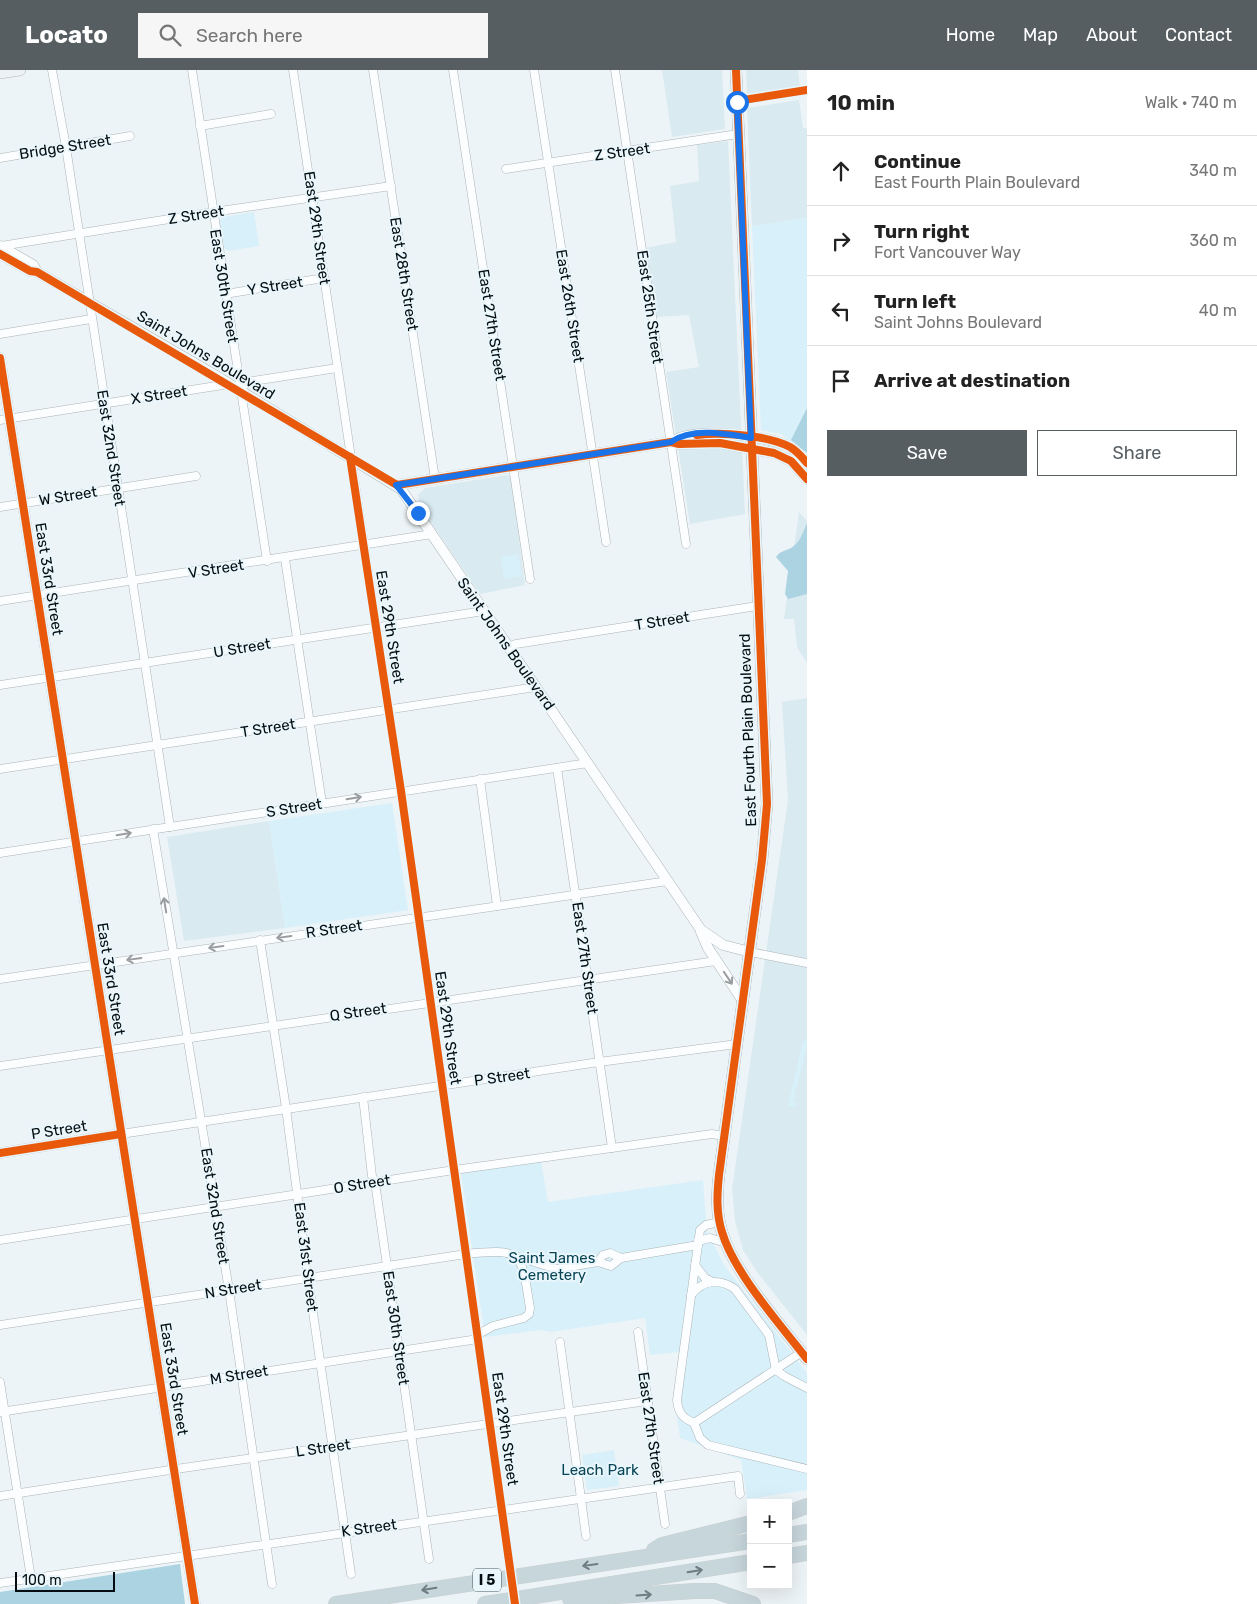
<!DOCTYPE html>
<html lang="en">
<head>
<meta charset="utf-8">
<style>
	body { margin:0; font-family:Rubik,sans-serif; background:#f6f6f6; color:#222 }
	.controls { position:absolute; right:15px; bottom:15px; display:grid; overflow:hidden; border-radius:0px; box-shadow:0 5px 20px #0002 }
	.controls button { width:45px; height:45px; display:grid; place-items:center; padding:0; border:0; border-bottom:1px solid #e0e0e0; background:#fff; color:#222; font:25px sans-serif }
	.scale { position:absolute; left:15px; bottom:12px; width:100px; box-sizing:border-box; padding-left:5px; border:2px solid #040e12; border-top:0; font-size:14px; line-height:18px; white-space:nowrap; color:#040e12; -webkit-text-stroke:4px #e9f6fb; paint-order:stroke }
	.stop { position:absolute; width:15px; height:15px; margin:-11px; border:4px solid #1a73e8; border-radius:50%; background:#fff }
	.stop.end { background:#1a73e8; border-color:#fff; box-shadow:0 1px 5px #0008 }
	.list { margin:0; padding:0; list-style:none }
	h2 { display:flex; justify-content:space-between; align-items:center; height:65px; margin:0; padding:0 20px; font-size:21px }
	h2 small { font-size:16px; font-weight:400; color:#767676 }
	.list li { display:grid; grid-template-columns:32px 1fr auto; gap:15px; align-items:center; box-sizing:border-box; height:70px; padding:0 20px; border-top:1px solid #e0e0e0 }
	.list b { display:block; font-size:19px; white-space:nowrap }
	.list p { margin:0; font-size:16px; white-space:nowrap; color:#767676 }
	.list em { font-size:16px; font-style:normal; color:#767676 }
	.actions { display:flex; gap:10px; padding:15px 20px }
	.actions a { flex:1; padding:11px 0; border:1px solid #565e62; border-radius:0px; text-align:center; font-size:18px; color:#565e62 }
	.actions .main { background:#565e62; color:#fff }
	.icon { flex:none; width:28px; height:28px; fill:none; stroke:currentColor; stroke-width:2; stroke-linecap:round; stroke-linejoin:round }
	.map { position:relative; flex:none; width:807px; height:1534px; overflow:hidden }
	header { display:flex; align-items:center; gap:30px; box-sizing:border-box; height:70px; padding:0 25px; background:#565e62; color:#fff }
	header strong { font-size:24px }
	nav { display:flex; gap:28px; margin-inline-start:auto; font-size:18px }
	.search { width:350px; height:45px; background:#f6f6f6; display:flex; align-items:center; gap:12px; box-sizing:border-box; padding:0 18px; border-radius:0px; color:#767676; font-size:19px }
	main { display:flex }
	aside { flex:1; background:#fff }
	.map>svg:first-child { display:block }
	.built { fill:#d9eaf0 }
	.green { fill:#d7f0fa }
	.forest { fill:#acd3e2 }
	.lines { fill:none; stroke-linecap:round; stroke-linejoin:round }
	.minor-casing { stroke:#abb4b7; stroke-width:9 }
	.tertiary-casing { stroke:#abb4b7; stroke-width:11 }
	.secondary-casing { stroke:#abb4b7; stroke-width:12 }
	.motorway-casing { stroke:#cbd0d1; stroke-width:16 }
	.minor { stroke:#fcfdfe; stroke-width:8 }
	.tertiary { stroke:#fcfdfe; stroke-width:10 }
	.secondary { stroke:#ecf1f4; stroke-width:11 }
	.motorway { stroke:#c7d6db; stroke-width:15 }
	.minor-bridge-casing { stroke:#abb4b7; stroke-width:9; stroke-linecap:butt }
	.minor-bridge { stroke:#fcfdfe; stroke-width:8 }
	.cycleway-casing { stroke:#e9f6fb; stroke-width:11 }
	.cycleway { stroke:#e8590c; stroke-width:8 }
	.oneway { stroke:#999da0 }
	.oneway2 { stroke:#6f7c81 }
	.route { stroke:#1a73e8; stroke-width:6 }
	.labels { text-anchor:middle; dominant-baseline:central; stroke-width:4; stroke-linejoin:round; paint-order:stroke }
	.shield { fill:#e9f6fb; stroke:#495458; stroke-width:1 }
	.shield-label { font-size:14px; font-weight:bold; fill:#040e12 }
	.street-label { font-size:15px; fill:#040e12; stroke:#e9f6fb }
	.park-label { font-size:15px; fill:#094455; stroke:#e9f6fb }
</style>
</head>
<body>
<header>
<strong>Locato</strong>
<div class="search"><svg class="icon" aria-label="search" viewBox="0 0 24 24"><circle cx="10" cy="10" r="6"/><path d="M15 15l6 6"/></svg>Search here</div>
<nav><a>Home</a><a>Map</a><a>About</a><a>Contact</a></nav>
</header>
<main>
<div class="map">
<svg width="807" height="1534" viewBox="0 0 807 1534">
	<rect width="100%" height="100%" fill="#edf4f7"/>
	<!-- built -->
	<g class="built">
		<path d="M 662,0 L 722,0 L 725,59 L 672,67 Z"/>
		<path d="M 746,0 L 798,0 L 800,17 L 747,25 Z"/>
		<path d="M 799,30 L 803,58 L 807,58 L 807,148 L 752,156 L 747,38 Z"/>
		<path d="M 728,71 L 745,444 L 690,454 L 666,302 L 699,297 L 689,245 L 656,247 L 645,178 L 676,172 L 670,116 L 699,111 L 697,75 Z"/>
		<path d="M 507,405 L 511,407 L 525,515 L 480,524 L 419,435 L 418,425 L 425,418 Z"/>
		<path d="M 799,442 L 807,451 L 807,593 L 797,577 L 794,549 L 784,549 Z"/>
		<path d="M 807,628 L 807,1265 L 757,1202 L 743,1180 L 735,1151 L 732,1119 L 788,730 L 782,632 Z"/>
		<path d="M 269,751 L 285,858 L 184,871 L 167,767 Z"/>
	</g>
	<!-- green -->
	<g class="green">
		<path d="M 254,142 L 259,176 L 228,181 L 223,177 L 218,153 L 223,147 Z"/>
		<path d="M 807,148 L 807,383 L 781,364 L 761,360 L 752,156 Z"/>
		<path d="M 518,484 L 522,506 L 504,509 L 501,487 Z"/>
		<path d="M 392,733 L 408,840 L 285,858 L 269,751 Z"/>
		<path d="M 807,966 L 807,976 L 793,1032 L 799,1034 L 793,1037 L 788,1035 L 802,974 Z"/>
		<path d="M 541,1091 L 548,1132 L 703,1110 L 707,1161 L 724,1195 L 807,1303 L 807,1420 L 747,1429 L 741,1390 L 680,1368 L 674,1326 L 680,1282 L 650,1285 L 645,1248 L 551,1262 L 541,1260 L 485,1267 L 461,1103 Z"/>
		<path d="M 614,1380 L 619,1416 L 587,1420 L 582,1385 Z"/>
	</g>
	<!-- forest -->
	<g class="forest">
		<path d="M 807,338 L 807,383 L 791,370 Z"/>
		<path d="M 807,453 L 807,524 L 788,529 L 785,524 L 788,501 L 776,487 C 780,481 785,481 791,478 C 800,473 803,462 807,453 Z"/>
		<path d="M 180,1494 L 185,1534 L 0,1534 L 0,1522 Z"/>
	</g>
	<g class="lines">
		<defs>
			<g id="minor">
				<path d="M 52,0 L 66,77 L 170,757"/>
				<path d="M 192,0 L 267,491"/>
				<path d="M 293,0 L 401,721 L 507,1475"/>
				<path d="M 373,0 L 435,409"/>
				<path d="M 453,0 L 530,509"/>
				<path d="M 534,0 L 606,472"/>
				<path d="M 615,0 L 686,474"/>
				<path d="M 737,31 L 807,20"/>
				<path d="M 200,56 L 271,44"/>
				<path d="M 0,88 L 130,66"/>
				<path d="M 506,99 L 738,64"/>
				<path d="M 1,176 L 213,142 L 391,116"/>
				<path d="M 225,224 L 324,208"/>
				<path d="M 0,264 L 91,249"/>
				<path d="M 240,320 L 247,312 L 337,298"/>
				<path d="M 0,350 L 229,314"/>
				<path d="M 0,437 L 196,406"/>
				<path d="M 285,489 L 322,733"/>
				<path d="M 0,531 L 432,464"/>
				<path d="M 509,577 L 516,574 L 757,536"/>
				<path d="M 0,615 L 484,541"/>
				<path d="M 557,698 L 612,1078"/>
				<path d="M 0,699 L 536,617"/>
				<path d="M 480,709 L 497,836"/>
				<path d="M 153,759 L 229,1220 L 272,1514"/>
				<path d="M 0,783 L 588,693"/>
				<path d="M 260,870 L 286,1038 L 308,1208 L 351,1504"/>
				<path d="M 750,882 L 807,893"/>
				<path d="M 0,909 L 668,811"/>
				<path d="M 0,996 L 716,891"/>
				<path d="M 363,1027 L 372,1106 L 375,1112 L 429,1489"/>
				<path d="M 121,1064 L 599,992 L 737,974"/>
				<path d="M 719,1152 L 706,1155 L 700,1160 L 677,1330 C 678,1343 683,1348 694,1353 L 802,1282"/>
				<path d="M 0,1170 L 454,1100 L 712,1064 L 724,1066"/>
				<path d="M 698,1171 L 710,1168 L 726,1173"/>
				<path d="M 518,1187 L 557,1199 L 598,1192 L 611,1196 L 621,1188 L 698,1175"/>
				<path d="M 598,1192 L 603,1185 L 610,1183 L 621,1188"/>
				<path d="M 695,1195 L 705,1208 L 711,1211"/>
				<path d="M 691,1225 C 703,1210 719,1208 735,1219 L 769,1265 L 776,1300 L 784,1306 L 807,1318"/>
				<path d="M 0,1255 L 466,1184 C 525,1178 521,1183 530,1238 L 529,1244 L 524,1248 L 493,1256 L 477,1265"/>
				<path d="M 638,1262 L 665,1454"/>
				<path d="M 560,1272 L 586,1466"/>
				<path d="M 0,1312 L 31,1508"/>
				<path d="M 0,1342 L 478,1269"/>
				<path d="M 694,1353 L 700,1368 L 708,1375 L 807,1399"/>
				<path d="M 0,1426 L 183,1398 L 647,1331"/>
				<path d="M 0,1513 L 738,1406 L 740,1424"/>
			</g>
			<g id="tertiary">
				<path d="M 0,176 L 33,195 L 37,202"/>
				<path d="M 0,184 L 30,201 L 37,202 L 213,304 L 401,419 L 701,860 L 723,875 L 750,882"/>
				<path d="M 0,288 L 195,1534"/>
				<path d="M 671,372 C 693,357 763,365 786,375 C 795,379 801,386 807,393"/>
				<path d="M 397,415 L 671,372 L 679,374 L 720,373 L 774,383 L 791,391 L 807,409"/>
				<path d="M 701,862 L 708,878 L 743,931"/>
				<path d="M 0,1083 L 121,1064"/>
			</g>
			<g id="secondary">
				<path d="M 736,0 L 767,734 L 762,790 L 719,1105 C 717,1124 716,1143 722,1162 C 734,1203 780,1254 807,1289"/>
				<path d="M 0,3 L 20,0"/>
			</g>
			<g id="motorway">
				<path d="M 788,1443 L 807,1436"/>
				<path d="M 788,1465 L 807,1462"/>
				<path d="M 654,1480 L 662,1475 L 751,1453"/>
				<path d="M 788,1486 L 807,1483"/>
				<path d="M 570,1529 L 695,1521 L 715,1521 L 753,1534"/>
				<path d="M 336,1534 L 751,1471"/>
				<path d="M 485,1534 L 751,1492"/>
			</g>
		</defs>
		<!-- minor casing -->
		<use href="#minor" class="minor-casing"/>
		<!-- tertiary casing -->
		<use href="#tertiary" class="tertiary-casing"/>
		<!-- secondary casing -->
		<use href="#secondary" class="secondary-casing"/>
		<!-- motorway casing -->
		<use href="#motorway" class="motorway-casing"/>
		<!-- minor -->
		<use href="#minor" class="minor"/>
		<!-- tertiary -->
		<use href="#tertiary" class="tertiary"/>
		<!-- secondary -->
		<use href="#secondary" class="secondary"/>
		<!-- motorway -->
		<use href="#motorway" class="motorway"/>
		<defs>
			<path id="minor-bridge" d="M 507,1475 L 515,1534"/>
		</defs>
		<!-- minor-bridge casing -->
		<use href="#minor-bridge" class="minor-bridge-casing"/>
		<!-- minor-bridge -->
		<use href="#minor-bridge" class="minor-bridge"/>
		<defs>
			<g id="cycleway">
				<path d="M 736,0 L 767,734 L 762,790 L 719,1105 C 717,1124 716,1143 722,1162 C 734,1203 780,1254 807,1289"/>
				<path d="M 737,31 L 807,20"/>
				<path d="M 0,184 L 30,201 L 37,202 L 397,415 L 671,372 L 679,374 L 720,373 L 774,383 L 791,391 L 807,409"/>
				<path d="M 0,288 L 195,1534"/>
				<path d="M 697,365 C 722,362 767,365 790,377 C 797,381 802,387 807,393"/>
				<path d="M 350,387 L 401,721 L 515,1534"/>
				<path d="M 0,1083 L 121,1064"/>
			</g>
		</defs>
		<!-- cycleway casing -->
		<use href="#cycleway" class="cycleway-casing"/>
		<!-- cycleway -->
		<use href="#cycleway" class="cycleway"/>
	</g>
	<!-- one-way arrows -->
	<defs><path id="oneway-shaft" d="M-6 0H5M1.5-3L5.5 0L1.5 3" fill="none" stroke-width="1.6" stroke-linecap="round" stroke-linejoin="round" transform="scale(1.25)"/></defs>
	<g class="oneway">
		<use href="#oneway-shaft" transform="translate(354 728) rotate(-9)"/>
		<use href="#oneway-shaft" transform="translate(124 764) rotate(-9)"/>
		<use href="#oneway-shaft" transform="translate(165 835) rotate(-99)"/>
		<use href="#oneway-shaft" transform="translate(284 867) rotate(172)"/>
		<use href="#oneway-shaft" transform="translate(216 877) rotate(172)"/>
		<use href="#oneway-shaft" transform="translate(134 889) rotate(172)"/>
		<use href="#oneway-shaft" transform="translate(728 908) rotate(56)"/>
	</g>
	<g class="oneway2">
		<use href="#oneway-shaft" transform="translate(590 1495) rotate(172)"/>
		<use href="#oneway-shaft" transform="translate(695 1501) rotate(-9)"/>
		<use href="#oneway-shaft" transform="translate(429 1519) rotate(171)"/>
		<use href="#oneway-shaft" transform="translate(644 1525) rotate(-4)"/>
	</g>
	<g class="lines">
		<!-- route -->
		<path class="route" d="M 418,443 L 396,415 L 671,372 C 692,357 727,364 751,368 L 737,32"/>
	</g>
	<g class="labels">
		<!-- shield labels -->
		<rect class="shield" x="473" y="1498.5" width="28" height="23" rx="4"/>
		<g class="shield-label">
			<text x="487" y="1510">I 5</text>
		</g>
		<!-- street labels -->
		<g class="street-label">
			<text transform="translate(65 77) rotate(-9)">Bridge Street</text>
			<text transform="translate(622 82) rotate(-8)">Z Street</text>
			<text transform="translate(196 145) rotate(-9)">Z Street</text>
			<text transform="translate(317 158) rotate(82)">East 29th Street</text>
			<text transform="translate(404 204) rotate(81)">East 28th Street</text>
			<text transform="translate(224 216) rotate(81)">East 30th Street</text>
			<text transform="translate(275 216) rotate(-9)">Y Street</text>
			<text transform="translate(570 236) rotate(81)">East 26th Street</text>
			<text transform="translate(650 237) rotate(82)">East 25th Street</text>
			<text transform="translate(492 255) rotate(81)">East 27th Street</text>
			<text transform="translate(206 285) rotate(31)">Saint Johns Boulevard</text>
			<text transform="translate(159 325) rotate(-9)">X Street</text>
			<text transform="translate(111 378) rotate(81)">East 32nd Street</text>
			<text transform="translate(68 426) rotate(-9)">W Street</text>
			<text transform="translate(216 499) rotate(-9)">V Street</text>
			<text transform="translate(49 509) rotate(81)">East 33rd Street</text>
			<text transform="translate(662 551) rotate(-9)">T Street</text>
			<text transform="translate(390 557) rotate(81)">East 29th Street</text>
			<text transform="translate(506 574) rotate(55)">Saint Johns Boulevard</text>
			<text transform="translate(242 578) rotate(-9)">U Street</text>
			<text transform="translate(268 658) rotate(-9)">T Street</text>
			<text transform="translate(748 660) rotate(-92)">East Fourth Plain Boulevard</text>
			<text transform="translate(294 738) rotate(-9)">S Street</text>
			<text transform="translate(334 859) rotate(-8)">R Street</text>
			<text transform="translate(585 888) rotate(82)">East 27th Street</text>
			<text transform="translate(111 909) rotate(81)">East 33rd Street</text>
			<text transform="translate(358 942) rotate(-8)">Q Street</text>
			<text transform="translate(448 958) rotate(82)">East 29th Street</text>
			<text transform="translate(502 1007) rotate(-8)">P Street</text>
			<text transform="translate(59 1060) rotate(-9)">P Street</text>
			<text transform="translate(362 1114) rotate(-9)">O Street</text>
			<text transform="translate(215 1136) rotate(81)">East 32nd Street</text>
			<text transform="translate(306 1187) rotate(83)">East 31st Street</text>
			<text transform="translate(233 1219) rotate(-9)">N Street</text>
			<text transform="translate(396 1258) rotate(82)">East 30th Street</text>
			<text transform="translate(239 1305) rotate(-9)">M Street</text>
			<text transform="translate(174 1309) rotate(81)">East 33rd Street</text>
			<text transform="translate(651 1358) rotate(82)">East 27th Street</text>
			<text transform="translate(505 1359) rotate(82)">East 29th Street</text>
			<text transform="translate(323 1378) rotate(-8)">L Street</text>
			<text transform="translate(369 1458) rotate(-8)">K Street</text>
		</g>
		<!-- park labels -->
		<g class="park-label">
			<text x="552" y="1188">Saint James<tspan x="552" dy="17">Cemetery</tspan></text>
			<text x="600" y="1400">Leach Park</text>
		</g>
	</g>
</svg>
<div class="controls">
<button>+</button>
<button>−</button>
</div>
<div class="scale">100 m</div>
<div class="stop" style="left:737px;top:32px"></div>
<div class="stop end" style="left:418px;top:443px"></div>
</div>
<aside>
<h2>10 min<small>Walk · 740 m</small></h2>
<ul class="list">
<li><svg class="icon" aria-label="ahead" viewBox="0 0 24 24"><path d="M12 20V5M6 11l6-6 6 6"/></svg><div><b>Continue</b><p>East Fourth Plain Boulevard</p></div><em>340 m</em></li>
<li><svg class="icon" aria-label="right" viewBox="0 0 24 24"><path d="M7 20v-9h11M14 6l5 5-5 5"/></svg><div><b>Turn right</b><p>Fort Vancouver Way</p></div><em>360 m</em></li>
<li><svg class="icon" aria-label="left" viewBox="0 0 24 24"><path d="M17 20v-9H6M10 6l-5 5 5 5"/></svg><div><b>Turn left</b><p>Saint Johns Boulevard</p></div><em>40 m</em></li>
<li><svg class="icon" aria-label="arrive" viewBox="0 0 24 24"><path d="M6 21V4h12l-3 4 3 4H6"/></svg><div><b>Arrive at destination</b></div></li>
</ul>
<div class="actions"><a class="main">Save</a><a>Share</a></div>
</aside>
</main>
</body>
</html>
